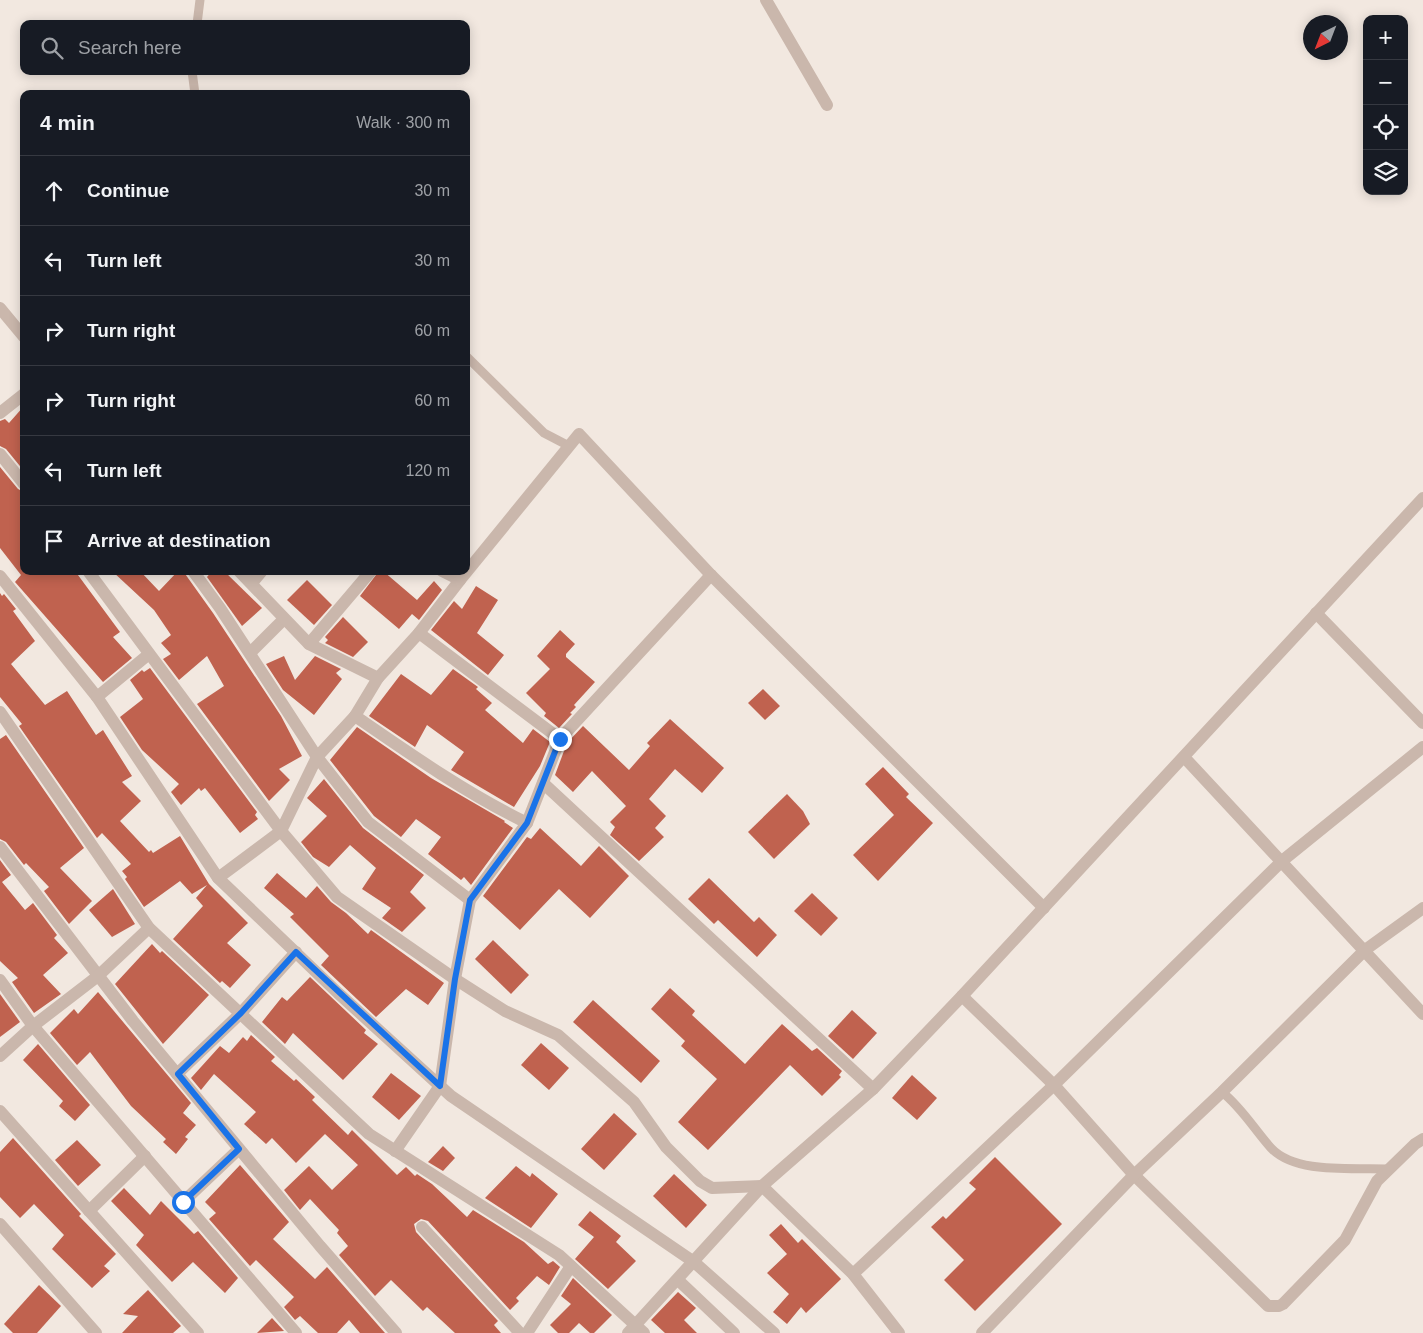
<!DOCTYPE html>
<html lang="en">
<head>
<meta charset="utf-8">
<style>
	body { margin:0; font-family:Helvetica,sans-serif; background:#242831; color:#f1f3f6 }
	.controls { position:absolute; right:15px; top:15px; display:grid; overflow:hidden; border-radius:10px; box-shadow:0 2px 12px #0003 }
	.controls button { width:45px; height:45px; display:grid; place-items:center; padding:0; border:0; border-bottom:1px solid #363941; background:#171b24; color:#f1f3f6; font:25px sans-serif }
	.compass { position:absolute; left:1303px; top:15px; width:45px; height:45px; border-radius:50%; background:#171b24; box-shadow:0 2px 12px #0003; rotate:222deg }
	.stop { position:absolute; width:15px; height:15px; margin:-11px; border:4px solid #1a73e8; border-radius:50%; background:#fff }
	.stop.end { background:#1a73e8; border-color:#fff; box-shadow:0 1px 5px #0008 }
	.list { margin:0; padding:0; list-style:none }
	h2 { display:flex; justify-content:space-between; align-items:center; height:65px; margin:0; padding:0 20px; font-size:21px }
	h2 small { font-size:16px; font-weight:400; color:#9ea1a6 }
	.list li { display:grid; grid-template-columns:32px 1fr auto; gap:15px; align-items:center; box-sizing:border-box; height:70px; padding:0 20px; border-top:1px solid #363941 }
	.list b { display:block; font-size:19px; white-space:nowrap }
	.list em { font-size:16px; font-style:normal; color:#9ea1a6 }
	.icon { flex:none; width:28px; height:28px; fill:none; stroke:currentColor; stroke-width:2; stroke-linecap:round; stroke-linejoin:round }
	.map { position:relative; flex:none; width:1423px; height:1333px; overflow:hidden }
	.search { position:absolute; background:#171b24; box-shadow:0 2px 12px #0003; left:20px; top:20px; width:450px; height:55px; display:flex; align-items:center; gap:12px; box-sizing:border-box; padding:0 18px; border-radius:10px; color:#9ea1a6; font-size:19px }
	.panel { position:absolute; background:#171b24; box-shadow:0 2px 12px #0003; left:20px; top:90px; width:450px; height:485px; border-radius:10px }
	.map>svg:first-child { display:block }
	.building { fill:#c0624f }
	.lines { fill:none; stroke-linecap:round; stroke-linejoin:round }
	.service { stroke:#cab7ac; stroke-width:9 }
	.minor { stroke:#cab7ac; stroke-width:12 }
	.route { stroke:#1a73e8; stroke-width:6 }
</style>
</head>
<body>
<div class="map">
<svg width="1423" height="1333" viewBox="0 0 1423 1333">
	<rect width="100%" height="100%" fill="#f2e8e0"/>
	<!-- building -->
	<g class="building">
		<path d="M 24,406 L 24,471 L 6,449 L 0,446 L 0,421 L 5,419 L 9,423 Z"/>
		<path d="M 0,467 L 18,489 L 24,492 L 24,573 L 75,571 L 120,632 L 113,637 L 132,658 L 103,682 L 15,582 L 21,575 L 0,548 Z"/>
		<path d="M 112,571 L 140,571 L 159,591 L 178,571 L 183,571 L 213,613 L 281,716 L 302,756 L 279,769 L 290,780 L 269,801 L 197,704 L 224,686 L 207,656 L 179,680 L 163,659 L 171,654 L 161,643 L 171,635 L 154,610 Z"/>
		<path d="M 212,571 L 224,571 L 262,608 L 242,626 L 207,577 Z"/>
		<path d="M 379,571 L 383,571 L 417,600 L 434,581 L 442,590 L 419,620 L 412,614 L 399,629 L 360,596 Z"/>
		<path d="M 307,580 L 332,605 L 314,625 L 287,600 Z"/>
		<path d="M 476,586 L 498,600 L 477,633 L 504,655 L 488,675 L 431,630 L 454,601 L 462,609 Z"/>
		<path d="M 0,593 L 2,596 L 4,594 L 16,609 L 13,611 L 35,641 L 11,664 L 45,705 L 67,691 L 96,735 L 103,730 L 132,776 L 122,782 L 141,801 L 120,821 L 149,852 L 151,850 L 153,853 L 180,836 L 209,884 L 248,923 L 227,943 L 251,965 L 230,988 L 222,981 L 220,983 L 173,939 L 203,906 L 196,898 L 207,885 L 192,894 L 180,881 L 144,907 L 125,879 L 127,877 L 122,871 L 131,864 L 102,833 L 97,838 L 19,726 L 22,724 L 0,697 Z"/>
		<path d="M 343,617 L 368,642 L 353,657 L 325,643 L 328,640 L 325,637 Z"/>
		<path d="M 560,630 L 575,644 L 566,654 L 566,657 L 595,682 L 574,705 L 576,707 L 570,713 L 572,714 L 559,728 L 544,716 L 546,713 L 526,693 L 550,669 L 537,656 Z"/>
		<path d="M 284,656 L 295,680 L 315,656 L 341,669 L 336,673 L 342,679 L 314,715 L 283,690 L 266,664 Z"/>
		<path d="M 150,668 L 257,812 L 255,815 L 258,819 L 240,833 L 205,788 L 201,791 L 199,788 L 181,805 L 171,792 L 179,784 L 142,750 L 120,717 L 143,699 L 130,680 L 142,670 L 144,672 Z"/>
		<path d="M 453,669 L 478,687 L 476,689 L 492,703 L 485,710 L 523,743 L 533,729 L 550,742 L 540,766 L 514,807 L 451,770 L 464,752 L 427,725 L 415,747 L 369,716 L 401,674 L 431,695 Z"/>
		<path d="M 763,689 L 780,706 L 765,720 L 748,703 Z"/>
		<path d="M 670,719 L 724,768 L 702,793 L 675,769 L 649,799 L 666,816 L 655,828 L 664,837 L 639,861 L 610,835 L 615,827 L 610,822 L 626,806 L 592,771 L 573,792 L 555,775 L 567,743 L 583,726 L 629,770 L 650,746 L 647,743 Z"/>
		<path d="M 357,727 L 431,778 L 505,821 L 504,822 L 513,828 L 471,885 L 464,877 L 461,880 L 428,854 L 441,837 L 416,819 L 401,837 L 374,816 L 330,760 Z"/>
		<path d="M 6,735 L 84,848 L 60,868 L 92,901 L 69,924 L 44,891 L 49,887 L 26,863 L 24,865 L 6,842 L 0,839 L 0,739 Z"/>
		<path d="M 883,767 L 909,794 L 906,797 L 933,823 L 878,881 L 853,855 L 894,815 L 865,784 Z"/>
		<path d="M 324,779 L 363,828 L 424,875 L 410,892 L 426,908 L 402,932 L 382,918 L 391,908 L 362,889 L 376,868 L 350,845 L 329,867 L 313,857 L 301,842 L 327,816 L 307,798 Z"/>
		<path d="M 787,794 L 803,811 L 810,824 L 774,859 L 748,832 Z"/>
		<path d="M 540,828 L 581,866 L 599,846 L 629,876 L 590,918 L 559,889 L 520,930 L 483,896 L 527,837 L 531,839 Z"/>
		<path d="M 0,860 L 11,875 L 2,882 L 25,910 L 33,903 L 57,935 L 54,938 L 68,953 L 43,975 L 61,994 L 34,1013 L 12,982 L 18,978 L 0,961 Z"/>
		<path d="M 277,873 L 306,898 L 317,886 L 331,902 L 346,913 L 368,934 L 371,930 L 444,983 L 428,1005 L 406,989 L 376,1017 L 321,965 L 329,956 L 290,917 L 294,914 L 264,888 Z"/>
		<path d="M 709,878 L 754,922 L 759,917 L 777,935 L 757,957 L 718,920 L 714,924 L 688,899 Z"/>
		<path d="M 113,889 L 135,924 L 112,937 L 89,910 Z"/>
		<path d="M 812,893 L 838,918 L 821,936 L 794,911 Z"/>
		<path d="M 493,940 L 529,975 L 511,994 L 475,959 Z"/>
		<path d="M 152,944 L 160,953 L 162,951 L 209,995 L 163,1044 L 115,984 Z"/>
		<path d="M 310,977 L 366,1030 L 364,1033 L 378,1044 L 343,1080 L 293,1033 L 285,1044 L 262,1022 L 282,997 L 287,1001 Z"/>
		<path d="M 670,988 L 695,1011 L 692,1015 L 745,1064 L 782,1024 L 812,1051 L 817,1048 L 842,1071 L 839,1075 L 841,1077 L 822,1096 L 790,1065 L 708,1150 L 678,1122 L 717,1079 L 681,1046 L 685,1041 L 651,1009 Z"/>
		<path d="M 98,992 L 191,1103 L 183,1113 L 196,1125 L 185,1137 L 188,1139 L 176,1154 L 163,1142 L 166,1139 L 131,1106 L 90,1052 L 77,1065 L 50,1033 L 74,1009 L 78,1014 Z"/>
		<path d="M 0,994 L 20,1022 L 0,1037 Z"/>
		<path d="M 593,1000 L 660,1061 L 641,1083 L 573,1022 Z"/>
		<path d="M 852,1010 L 877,1033 L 853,1059 L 828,1036 Z"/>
		<path d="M 251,1035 L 275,1057 L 271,1061 L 294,1081 L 296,1079 L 315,1097 L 312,1100 L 348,1135 L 352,1130 L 397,1175 L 406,1167 L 415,1176 L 417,1174 L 432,1184 L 467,1217 L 473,1210 L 524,1242 L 548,1264 L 553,1261 L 560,1267 L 549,1285 L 537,1276 L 516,1298 L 519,1301 L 510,1310 L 428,1221 L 421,1219 L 414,1224 L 416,1232 L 498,1321 L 494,1325 L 501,1333 L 455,1333 L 427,1307 L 423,1311 L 391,1280 L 375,1296 L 339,1255 L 348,1246 L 337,1233 L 339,1230 L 310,1199 L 300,1210 L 284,1190 L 309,1166 L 332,1190 L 358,1165 L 325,1134 L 296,1163 L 272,1138 L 266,1144 L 244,1124 L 256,1112 L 214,1074 L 201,1090 L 191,1078 L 220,1046 L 229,1053 L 243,1037 L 247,1041 Z"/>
		<path d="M 541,1043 L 569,1068 L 549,1090 L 521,1065 Z"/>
		<path d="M 38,1044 L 90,1105 L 75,1121 L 59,1106 L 63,1101 L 23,1060 Z"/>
		<path d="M 391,1073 L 421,1096 L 399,1120 L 372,1097 Z"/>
		<path d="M 912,1075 L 937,1098 L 917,1120 L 892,1098 Z"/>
		<path d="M 614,1113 L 637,1134 L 604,1170 L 581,1149 Z"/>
		<path d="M 13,1138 L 81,1214 L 79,1216 L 116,1254 L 104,1266 L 110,1271 L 92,1288 L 52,1249 L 64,1235 L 34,1204 L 20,1218 L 0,1197 L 0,1152 Z"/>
		<path d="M 77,1140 L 101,1165 L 78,1186 L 55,1160 Z"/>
		<path d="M 443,1146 L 455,1158 L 443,1171 L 428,1162 Z"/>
		<path d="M 995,1157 L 1062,1224 L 975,1311 L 944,1280 L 964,1260 L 931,1227 L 943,1216 L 946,1219 L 976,1189 L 969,1183 Z"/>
		<path d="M 240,1165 L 289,1222 L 273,1239 L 315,1279 L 327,1267 L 385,1333 L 360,1333 L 349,1320 L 337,1333 L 318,1333 L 300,1316 L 295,1320 L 284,1307 L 294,1297 L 256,1260 L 250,1266 L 209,1219 L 216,1213 L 205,1202 Z"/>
		<path d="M 516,1166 L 530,1177 L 532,1173 L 558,1194 L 531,1228 L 485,1198 Z"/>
		<path d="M 674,1174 L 707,1205 L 686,1228 L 653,1196 Z"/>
		<path d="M 124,1188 L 150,1215 L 161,1201 L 194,1234 L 198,1231 L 238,1278 L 225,1293 L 193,1262 L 172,1282 L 136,1245 L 144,1235 L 111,1201 Z"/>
		<path d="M 590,1211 L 621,1236 L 616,1242 L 636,1261 L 608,1289 L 575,1259 L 594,1237 L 578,1225 Z"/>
		<path d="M 781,1224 L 798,1243 L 802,1239 L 841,1279 L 806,1313 L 801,1307 L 787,1324 L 773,1312 L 789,1294 L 767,1273 L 787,1254 L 769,1235 Z"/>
		<path d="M 573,1278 L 612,1315 L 594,1333 L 590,1333 L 579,1323 L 569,1333 L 558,1333 L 550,1325 L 571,1304 L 561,1296 Z"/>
		<path d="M 39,1285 L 61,1306 L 37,1333 L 13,1333 L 4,1324 Z"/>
		<path d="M 148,1290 L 181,1326 L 173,1333 L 122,1333 L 138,1316 L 123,1314 Z"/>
		<path d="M 678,1292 L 696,1308 L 684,1320 L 697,1333 L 665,1333 L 651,1320 Z"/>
		<path d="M 272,1318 L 284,1331 L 257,1333 Z"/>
	</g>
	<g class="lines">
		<!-- service -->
		<g class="service">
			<path d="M 197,24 L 200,0"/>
			<path d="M 192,71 L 195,94"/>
			<path d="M 466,356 L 544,433 L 569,446"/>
			<path d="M 1222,1092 C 1242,1108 1254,1129 1271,1148 C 1296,1175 1355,1167 1390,1169"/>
		</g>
		<!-- minor -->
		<g class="minor">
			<path d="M 766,0 L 827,105"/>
			<path d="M 0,308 L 24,337"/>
			<path d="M 0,413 L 24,394"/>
			<path d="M 0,454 L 24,484"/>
			<path d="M 88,571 L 281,831 L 337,897 L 455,979 L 505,1011 L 558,1035 L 634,1102 L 666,1147 L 700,1181 L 712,1188 L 762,1186 L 853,1274 L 899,1333"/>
			<path d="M 193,571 L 220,608 L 317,757 L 368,822 L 470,900"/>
			<path d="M 442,571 L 460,580"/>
			<path d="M 0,576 L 97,697 L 218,878 L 338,993 L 451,1096 L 694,1262 L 774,1333"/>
			<path d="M 252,583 L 262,571"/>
			<path d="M 1316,613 L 1423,723"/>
			<path d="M 419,633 L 460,580 L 579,434 L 711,575 L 1044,908"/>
			<path d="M 309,644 L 371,571"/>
			<path d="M 250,653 L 284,619"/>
			<path d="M 97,697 L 149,654"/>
			<path d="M 0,712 L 149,928 L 369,1134 L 559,1255 L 644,1333"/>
			<path d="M 355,716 C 410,754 466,793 527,823 L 560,739 L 419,633 L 378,678"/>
			<path d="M 560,739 L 711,575"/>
			<path d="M 1184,757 L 1423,1014"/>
			<path d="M 543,783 L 873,1089"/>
			<path d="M 0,847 L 133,1021 L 320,1246 L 396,1333"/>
			<path d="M 218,878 L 281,831 L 317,757 L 355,716 L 378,678 L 309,644 L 239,571"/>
			<path d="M 0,980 L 33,1026 L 296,1333"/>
			<path d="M 962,996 L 1054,1085 L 1134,1175 L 1268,1306 L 1279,1306 L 1283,1304 L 1345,1240 L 1377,1181 L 1415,1144 L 1423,1139"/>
			<path d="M 0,1056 L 33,1026 L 98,976 L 149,928"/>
			<path d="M 177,1074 L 241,1013 L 296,952"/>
			<path d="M 0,1111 L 198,1333"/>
			<path d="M 395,1151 L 440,1086 L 455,979 L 470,900 L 527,823"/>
			<path d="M 183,1202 L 239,1149"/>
			<path d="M 89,1211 L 145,1156"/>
			<path d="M 0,1224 L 96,1333"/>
			<path d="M 422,1227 L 520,1333"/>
			<path d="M 853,1274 L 1054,1085 L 1282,861 L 1423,747"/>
			<path d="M 678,1280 L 734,1333"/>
			<path d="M 527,1333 L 571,1266"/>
			<path d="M 628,1333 L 762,1186 L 873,1089 L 962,996 L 1423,498"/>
			<path d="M 982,1333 L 1134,1175 L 1222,1092 L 1365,950 L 1423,908"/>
		</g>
	</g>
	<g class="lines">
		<!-- route -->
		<path class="route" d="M 183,1202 L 239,1149 L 178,1074 L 241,1013 L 296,952 L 440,1086 L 455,979 L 470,900 L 527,823 L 560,739"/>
	</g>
</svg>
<div class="controls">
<button>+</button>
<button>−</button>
<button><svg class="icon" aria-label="locate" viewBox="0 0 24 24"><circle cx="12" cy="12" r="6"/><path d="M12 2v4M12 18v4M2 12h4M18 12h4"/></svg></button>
<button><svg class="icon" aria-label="layers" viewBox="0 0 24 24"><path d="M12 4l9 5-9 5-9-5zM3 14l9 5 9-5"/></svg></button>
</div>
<svg class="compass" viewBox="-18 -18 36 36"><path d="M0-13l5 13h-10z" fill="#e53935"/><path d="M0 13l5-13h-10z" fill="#9ea1a6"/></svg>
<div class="stop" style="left:183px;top:1202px"></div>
<div class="stop end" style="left:560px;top:739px"></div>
<div class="search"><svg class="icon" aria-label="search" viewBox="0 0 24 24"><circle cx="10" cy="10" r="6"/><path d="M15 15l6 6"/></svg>Search here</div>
<section class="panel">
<h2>4 min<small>Walk · 300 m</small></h2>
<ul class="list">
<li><svg class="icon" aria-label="ahead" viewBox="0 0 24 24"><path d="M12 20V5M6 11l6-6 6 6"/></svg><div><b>Continue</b></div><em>30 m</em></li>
<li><svg class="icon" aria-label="left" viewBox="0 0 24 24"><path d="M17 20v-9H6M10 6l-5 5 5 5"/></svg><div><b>Turn left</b></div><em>30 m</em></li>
<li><svg class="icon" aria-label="right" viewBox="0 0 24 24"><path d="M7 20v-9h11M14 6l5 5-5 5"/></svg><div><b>Turn right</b></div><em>60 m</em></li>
<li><svg class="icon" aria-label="right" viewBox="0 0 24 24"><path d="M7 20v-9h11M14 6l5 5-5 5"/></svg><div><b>Turn right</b></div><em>60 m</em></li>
<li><svg class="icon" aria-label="left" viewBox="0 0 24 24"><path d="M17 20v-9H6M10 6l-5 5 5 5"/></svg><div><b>Turn left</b></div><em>120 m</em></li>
<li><svg class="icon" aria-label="arrive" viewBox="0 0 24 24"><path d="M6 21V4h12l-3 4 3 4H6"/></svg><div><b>Arrive at destination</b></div></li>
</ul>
</section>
</div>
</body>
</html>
